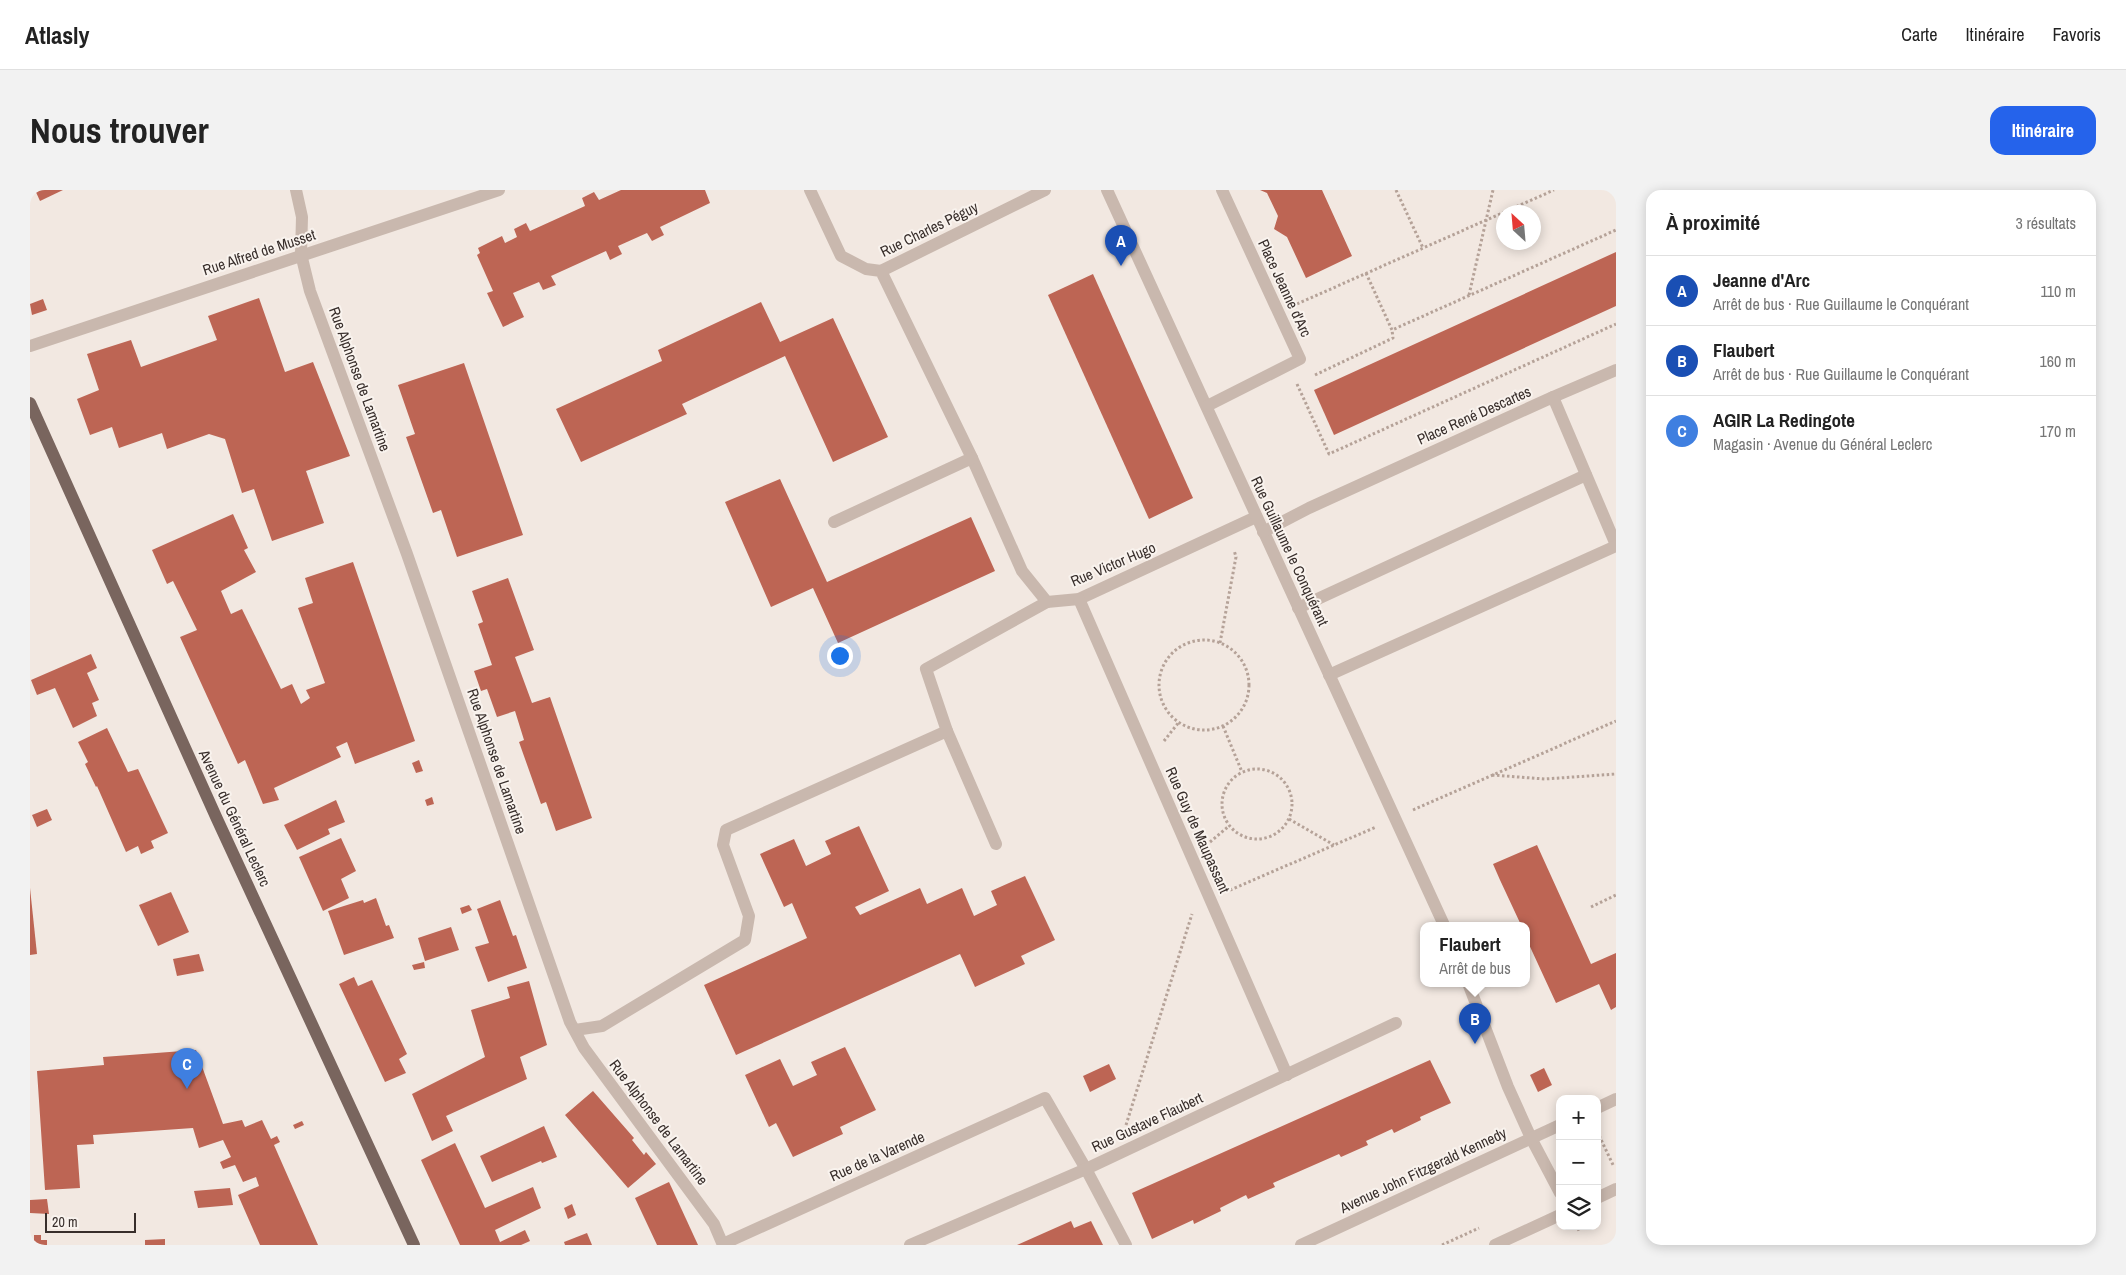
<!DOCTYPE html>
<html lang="fr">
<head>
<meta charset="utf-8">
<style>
	body { margin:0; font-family:"Archivo Narrow",sans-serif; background:#f2f2f2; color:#222 }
	.controls { position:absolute; right:15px; bottom:15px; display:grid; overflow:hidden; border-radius:10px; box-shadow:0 2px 12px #0003 }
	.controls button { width:45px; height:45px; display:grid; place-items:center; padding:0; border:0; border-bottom:1px solid #e0e0e0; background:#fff; color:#222; font:25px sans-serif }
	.compass { position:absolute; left:1466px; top:15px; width:45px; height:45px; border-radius:50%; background:#fff; box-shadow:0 2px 12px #0003; rotate:334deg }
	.scale { position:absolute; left:15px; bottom:12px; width:91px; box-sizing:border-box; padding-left:5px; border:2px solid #382e2b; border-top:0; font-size:14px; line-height:18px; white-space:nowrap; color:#382e2b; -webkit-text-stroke:4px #f9f3ee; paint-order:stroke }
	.you { position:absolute; left:809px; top:465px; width:18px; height:18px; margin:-12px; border:4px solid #fff; border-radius:50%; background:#1a73e8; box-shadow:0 0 0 8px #1a73e833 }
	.badge { display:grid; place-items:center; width:32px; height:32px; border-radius:50%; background:#2563eb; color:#fff; font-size:16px; font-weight:700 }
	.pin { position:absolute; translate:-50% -41px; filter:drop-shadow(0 1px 2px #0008) }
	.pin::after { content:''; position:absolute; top:26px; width:18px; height:15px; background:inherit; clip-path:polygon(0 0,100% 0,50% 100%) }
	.popup { position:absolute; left:1390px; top:732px; width:110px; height:65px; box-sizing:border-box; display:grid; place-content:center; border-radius:10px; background:#fff; filter:drop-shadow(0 1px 4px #0005); font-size:16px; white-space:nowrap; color:#767676 }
	.popup b { font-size:19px; color:#222 }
	.popup::after { content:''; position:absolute; left:50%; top:100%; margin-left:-10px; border:10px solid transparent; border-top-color:#fff }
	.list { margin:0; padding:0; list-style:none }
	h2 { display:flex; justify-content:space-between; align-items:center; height:65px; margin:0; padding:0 20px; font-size:21px }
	h2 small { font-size:16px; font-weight:400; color:#767676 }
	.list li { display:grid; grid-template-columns:32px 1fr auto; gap:15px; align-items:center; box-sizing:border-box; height:70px; padding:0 20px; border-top:1px solid #e0e0e0 }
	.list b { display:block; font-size:19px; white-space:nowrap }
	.list p { margin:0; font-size:16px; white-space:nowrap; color:#767676 }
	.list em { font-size:16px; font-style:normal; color:#767676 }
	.icon { flex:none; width:28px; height:28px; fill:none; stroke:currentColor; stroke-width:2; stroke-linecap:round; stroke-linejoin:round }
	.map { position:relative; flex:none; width:1586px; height:1055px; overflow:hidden; border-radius:15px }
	header { display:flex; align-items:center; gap:30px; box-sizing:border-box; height:70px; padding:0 25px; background:#fff; border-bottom:1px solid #e0e0e0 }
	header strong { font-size:24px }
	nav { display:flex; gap:28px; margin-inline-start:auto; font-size:18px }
	.intro { display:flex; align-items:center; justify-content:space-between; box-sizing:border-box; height:120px; padding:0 30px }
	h1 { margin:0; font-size:35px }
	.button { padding:12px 22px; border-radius:15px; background:#2563eb; color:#fff; font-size:18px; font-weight:700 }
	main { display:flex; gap:30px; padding:0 30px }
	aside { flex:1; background:#fff; border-radius:15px; box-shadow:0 2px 12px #0003 }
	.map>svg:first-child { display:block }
	.building { fill:#bd6554 }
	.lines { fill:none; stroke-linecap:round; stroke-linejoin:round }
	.path { stroke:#b5a298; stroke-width:3; stroke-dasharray:2.5 2.5; stroke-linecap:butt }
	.service { stroke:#c9b8ae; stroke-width:12 }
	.minor { stroke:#c9b8ae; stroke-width:12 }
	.primary { stroke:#79655e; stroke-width:12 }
	.labels { text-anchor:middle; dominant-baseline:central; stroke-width:4; stroke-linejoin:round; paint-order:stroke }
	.street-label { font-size:15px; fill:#382e2b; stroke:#f9f3ee }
</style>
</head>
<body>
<header>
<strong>Atlasly</strong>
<nav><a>Carte</a><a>Itinéraire</a><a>Favoris</a></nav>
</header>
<div class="intro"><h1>Nous trouver</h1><a class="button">Itinéraire</a></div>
<main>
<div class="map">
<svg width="1586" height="1055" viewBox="0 0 1586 1055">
	<rect width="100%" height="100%" fill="#f2e8e1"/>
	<!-- building -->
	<g class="building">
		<path d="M 5,0 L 33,0 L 10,11 Z"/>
		<path d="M 591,0 L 675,0 L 680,13 L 630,37 L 634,45 L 622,51 L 617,43 L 588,56 L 592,64 L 580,70 L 576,61 L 521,86 L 526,95 L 513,100 L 509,92 L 483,103 L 494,127 L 473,137 L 457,103 L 463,101 L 447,65 L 450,63 L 448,58 L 472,46 L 475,53 L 487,47 L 484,39 L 496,33 L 500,41 L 555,16 L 552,8 L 564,2 L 569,10 Z"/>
		<path d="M 1230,0 L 1292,0 L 1322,66 L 1276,88 L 1257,47 L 1244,39 L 1248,26 L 1237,3 Z"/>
		<path d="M 1586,62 L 1586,116 L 1304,245 L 1284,200 Z"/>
		<path d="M 1063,84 L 1163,308 L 1119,329 L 1018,105 Z"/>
		<path d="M 229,108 L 255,182 L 283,172 L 320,266 L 276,281 L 294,333 L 242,351 L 224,299 L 212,303 L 195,249 L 179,244 L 137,259 L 132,243 L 89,258 L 82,237 L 60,245 L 47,209 L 69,200 L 57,164 L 101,150 L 111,177 L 187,150 L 178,126 Z"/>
		<path d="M 13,109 L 17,120 L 2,125 L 0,114 Z"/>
		<path d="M 731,112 L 750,152 L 803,128 L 858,247 L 803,272 L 755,166 L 652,214 L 657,224 L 551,272 L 526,219 L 632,171 L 628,160 Z"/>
		<path d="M 434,173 L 493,345 L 427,367 L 411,320 L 403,323 L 376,247 L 385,244 L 368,195 Z"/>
		<path d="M 750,289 L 797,392 L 941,327 L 965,381 L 808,453 L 783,398 L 741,417 L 695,312 Z"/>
		<path d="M 203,324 L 218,358 L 214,360 L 226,382 L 191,401 L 201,424 L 212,419 L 251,499 L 262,494 L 271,514 L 280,508 L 276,500 L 295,493 L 268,418 L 283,413 L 275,388 L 323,372 L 385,551 L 325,574 L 317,552 L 306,557 L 311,567 L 244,598 L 249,610 L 233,614 L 215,570 L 208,574 L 150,447 L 167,440 L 143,391 L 137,394 L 122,360 Z"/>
		<path d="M 478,388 L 504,460 L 485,467 L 502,513 L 520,507 L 562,628 L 526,641 L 516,612 L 511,614 L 489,552 L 494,550 L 485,521 L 467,527 L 457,499 L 451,501 L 444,481 L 462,475 L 448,434 L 453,432 L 442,401 Z"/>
		<path d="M 61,464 L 67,478 L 57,483 L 69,510 L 62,513 L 67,526 L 43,538 L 25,498 L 7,505 L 1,490 Z"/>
		<path d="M 77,538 L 98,582 L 108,579 L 138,643 L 121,651 L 124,658 L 111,664 L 108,656 L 96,662 L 67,596 L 66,597 L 55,574 L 58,572 L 48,552 Z"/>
		<path d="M 389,570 L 393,581 L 386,583 L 382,573 Z"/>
		<path d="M 402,607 L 404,614 L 397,616 L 395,610 Z"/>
		<path d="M 306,610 L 315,632 L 298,639 L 300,644 L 267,660 L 254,635 Z"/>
		<path d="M 17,619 L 22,630 L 7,637 L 2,625 Z"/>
		<path d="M 829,636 L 859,701 L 825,717 L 830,725 L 890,698 L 897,714 L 932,698 L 944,726 L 967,715 L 961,701 L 995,686 L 1025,750 L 991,766 L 995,774 L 945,797 L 930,764 L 706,865 L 674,795 L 777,748 L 762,713 L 754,717 L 730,664 L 764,649 L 776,676 L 801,664 L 795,651 Z"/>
		<path d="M 311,648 L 326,681 L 311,689 L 319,708 L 293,721 L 269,667 Z"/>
		<path d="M 1507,655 L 1561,774 L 1586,763 L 1586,817 L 1581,820 L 1569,794 L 1526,813 L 1496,748 L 1496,735 L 1491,735 L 1470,690 L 1463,674 Z"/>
		<path d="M 0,698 L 7,764 L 0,765 Z"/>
		<path d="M 141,702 L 159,742 L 128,756 L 109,715 Z"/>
		<path d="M 346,708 L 356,736 L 359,735 L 364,748 L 314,765 L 298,721 L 333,710 L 334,713 Z"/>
		<path d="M 470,710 L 483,746 L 486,745 L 497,778 L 458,792 L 445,757 L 459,753 L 447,719 Z"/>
		<path d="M 439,715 L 442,720 L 432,724 L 430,718 Z"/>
		<path d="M 421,737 L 429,760 L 395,771 L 388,748 Z"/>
		<path d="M 169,764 L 174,781 L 147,786 L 143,769 Z"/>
		<path d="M 394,772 L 395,778 L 384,780 L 382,775 Z"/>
		<path d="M 324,787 L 328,796 L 342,790 L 377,864 L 369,869 L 376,883 L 355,892 L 309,794 Z"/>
		<path d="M 499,791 L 517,855 L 490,867 L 497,889 L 416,926 L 423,941 L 402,951 L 382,904 L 455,867 L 441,820 L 480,808 L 477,797 Z"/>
		<path d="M 815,857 L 846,920 L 810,937 L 813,944 L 763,967 L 746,933 L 739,937 L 715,885 L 750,869 L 763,896 L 787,885 L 781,872 Z"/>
		<path d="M 166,860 L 193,934 L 212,930 L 215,937 L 232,930 L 241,949 L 247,946 L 250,952 L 244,955 L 288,1055 L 230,1055 L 208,1005 L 229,996 L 226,987 L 213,992 L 205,975 L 193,979 L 190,972 L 201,967 L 193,950 L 169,958 L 163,938 L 63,945 L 64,954 L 47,955 L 50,998 L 15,1000 L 7,881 L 74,875 L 73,867 Z"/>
		<path d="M 1400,870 L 1421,913 L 1390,927 L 1391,930 L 1364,943 L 1362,939 L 1336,951 L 1338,955 L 1311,967 L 1309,964 L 1243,993 L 1245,997 L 1218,1009 L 1216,1005 L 1190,1018 L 1191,1021 L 1164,1034 L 1163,1030 L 1122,1049 L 1102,1003 Z"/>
		<path d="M 1079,874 L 1086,889 L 1060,902 L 1053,886 Z"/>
		<path d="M 1514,878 L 1522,895 L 1508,902 L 1500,885 Z"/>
		<path d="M 563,901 L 604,948 L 602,950 L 614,965 L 616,962 L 626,974 L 598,998 L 535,925 Z"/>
		<path d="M 272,931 L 274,935 L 265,939 L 263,935 Z"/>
		<path d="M 514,936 L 527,967 L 512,973 L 511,971 L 462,992 L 450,966 Z"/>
		<path d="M 425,953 L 455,1018 L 503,997 L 511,1018 L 465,1040 L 470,1052 L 495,1040 L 500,1051 L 491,1055 L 430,1055 L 391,970 Z"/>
		<path d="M 639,992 L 668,1055 L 627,1055 L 605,1008 Z"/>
		<path d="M 200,998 L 203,1015 L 168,1018 L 164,1001 Z"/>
		<path d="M 17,1009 L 19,1024 L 0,1023 L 0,1010 Z"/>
		<path d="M 542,1014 L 546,1025 L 538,1029 L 534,1018 Z"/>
		<path d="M 1041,1031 L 1044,1038 L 1061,1031 L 1073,1055 L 987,1055 Z"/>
		<path d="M 557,1043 L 562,1055 L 535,1055 L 534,1052 Z"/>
		<path d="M 4,1045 L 11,1045 L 11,1050 L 17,1050 L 17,1055 L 0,1055 L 0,1050 L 4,1050 Z"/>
		<path d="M 135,1049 L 135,1055 L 115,1055 L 115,1050 Z"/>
	</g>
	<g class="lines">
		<!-- path -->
		<g class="path">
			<path d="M 1366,0 L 1393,58"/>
			<path d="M 1336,83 L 1362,140 L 1586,40"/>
			<path d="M 1439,105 L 1463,0"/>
			<path d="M 1267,114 L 1524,0"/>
			<path d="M 1285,185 L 1363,148 L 1362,140"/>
			<path d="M 1267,194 L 1299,264 L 1586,134"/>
			<circle cx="1174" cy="495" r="45"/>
			<path d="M 1190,453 L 1206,367 L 1204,360"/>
			<path d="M 1193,536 L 1212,582"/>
			<path d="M 1134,551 L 1149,532"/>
			<circle cx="1227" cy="614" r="35"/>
			<path d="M 1462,585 L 1515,589 L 1586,584"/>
			<path d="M 1383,620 L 1586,531"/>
			<path d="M 1259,629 L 1304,655"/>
			<path d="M 1180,652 L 1199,636"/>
			<path d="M 1200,700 L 1346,637"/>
			<path d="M 1561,717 L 1586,705"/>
			<path d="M 1096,935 L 1162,724"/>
			<path d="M 1567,941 L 1584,977"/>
			<path d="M 1547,1040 L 1555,1036"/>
			<path d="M 1412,1055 L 1449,1038"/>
		</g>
		<!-- service -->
		<g class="service">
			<path d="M 266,0 L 272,27 L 271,64"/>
			<path d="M 1268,418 L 1556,285"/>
		</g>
		<!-- minor -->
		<g class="minor">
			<path d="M 780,0 L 811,66 L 836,79 L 851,81 L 942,268 L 992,381 L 1017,412 L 1049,409 L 1226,327"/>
			<path d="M 1077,0 L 1414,735"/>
			<path d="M 271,64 L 280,101 L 377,364 L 540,832 L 554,858 L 684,1034 L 693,1055"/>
			<path d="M 851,81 L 1015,0"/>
			<path d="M 0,156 L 469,0"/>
			<path d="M 1523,207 L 1586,180"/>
			<path d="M 1177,216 L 1270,169 L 1192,0"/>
			<path d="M 804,332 L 942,268"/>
			<path d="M 1233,342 L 1279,318 L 1523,207 L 1586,355"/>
			<path d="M 1049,409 L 1257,885"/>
			<path d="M 1299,485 L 1586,356"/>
			<path d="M 917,541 L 966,654"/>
			<path d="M 1438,793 L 1478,897 L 1501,948 L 1530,1003"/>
			<path d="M 545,840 L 572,836 L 715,750 L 719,726 L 693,655 L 696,640 L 917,541 L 896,479 L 1017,412"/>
			<path d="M 1567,918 L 1586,909"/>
			<path d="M 1567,1008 L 1586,999"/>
			<path d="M 693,1054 L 1015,908 L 1056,979 L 1096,1055"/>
			<path d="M 880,1055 L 1056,979 L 1366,833"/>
			<path d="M 1271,1055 L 1530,935"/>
			<path d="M 1465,1055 L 1530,1025"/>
		</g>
		<!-- primary -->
		<path class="primary" d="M 0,213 L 187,629 L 384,1055"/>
	</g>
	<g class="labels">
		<!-- street labels -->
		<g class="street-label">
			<text transform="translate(899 39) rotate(-26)">Rue Charles Péguy</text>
			<text transform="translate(229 62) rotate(-18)">Rue Alfred de Musset</text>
			<text transform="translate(1255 98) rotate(65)">Place Jeanne d'Arc</text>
			<text transform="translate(330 189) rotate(70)">Rue Alphonse de Lamartine</text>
			<text transform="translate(1444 225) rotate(-24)">Place René Descartes</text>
			<text transform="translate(1260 361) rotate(65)">Rue Guillaume le Conquérant</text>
			<text transform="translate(1083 374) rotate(-23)">Rue Victor Hugo</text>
			<text transform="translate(467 571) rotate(71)">Rue Alphonse de Lamartine</text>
			<text transform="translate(205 628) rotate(65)">Avenue du Général Leclerc</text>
			<text transform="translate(1168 640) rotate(66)">Rue Guy de Maupassant</text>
			<text transform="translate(629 932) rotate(53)">Rue Alphonse de Lamartine</text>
			<text transform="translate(1117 932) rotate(-25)">Rue Gustave Flaubert</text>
			<text transform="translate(847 966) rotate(-24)">Rue de la Varende</text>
			<text transform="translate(1393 980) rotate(-25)">Avenue John Fitzgerald Kennedy</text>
		</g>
	</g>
</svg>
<div class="controls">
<button>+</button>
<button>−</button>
<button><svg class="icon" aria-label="layers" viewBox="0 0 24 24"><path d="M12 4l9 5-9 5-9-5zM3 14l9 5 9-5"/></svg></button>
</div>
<svg class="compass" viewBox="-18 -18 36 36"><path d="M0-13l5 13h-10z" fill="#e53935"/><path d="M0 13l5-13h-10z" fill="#767676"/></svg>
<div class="scale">20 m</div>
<div class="you"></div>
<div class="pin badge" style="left:1091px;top:76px;background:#1a4fb4">A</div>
<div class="pin badge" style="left:1445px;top:854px;background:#1a4fb4">B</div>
<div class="popup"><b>Flaubert</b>Arrêt de bus</div>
<div class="pin badge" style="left:157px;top:899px;background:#3f7fe0">C</div>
</div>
<aside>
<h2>À proximité<small>3 résultats</small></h2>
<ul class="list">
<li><span class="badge" style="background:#1a4fb4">A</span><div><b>Jeanne d'Arc</b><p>Arrêt de bus · Rue Guillaume le Conquérant</p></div><em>110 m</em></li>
<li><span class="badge" style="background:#1a4fb4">B</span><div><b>Flaubert</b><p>Arrêt de bus · Rue Guillaume le Conquérant</p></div><em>160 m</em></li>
<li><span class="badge" style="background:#3f7fe0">C</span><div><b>AGIR La Redingote</b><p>Magasin · Avenue du Général Leclerc</p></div><em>170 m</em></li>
</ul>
</aside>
</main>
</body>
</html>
